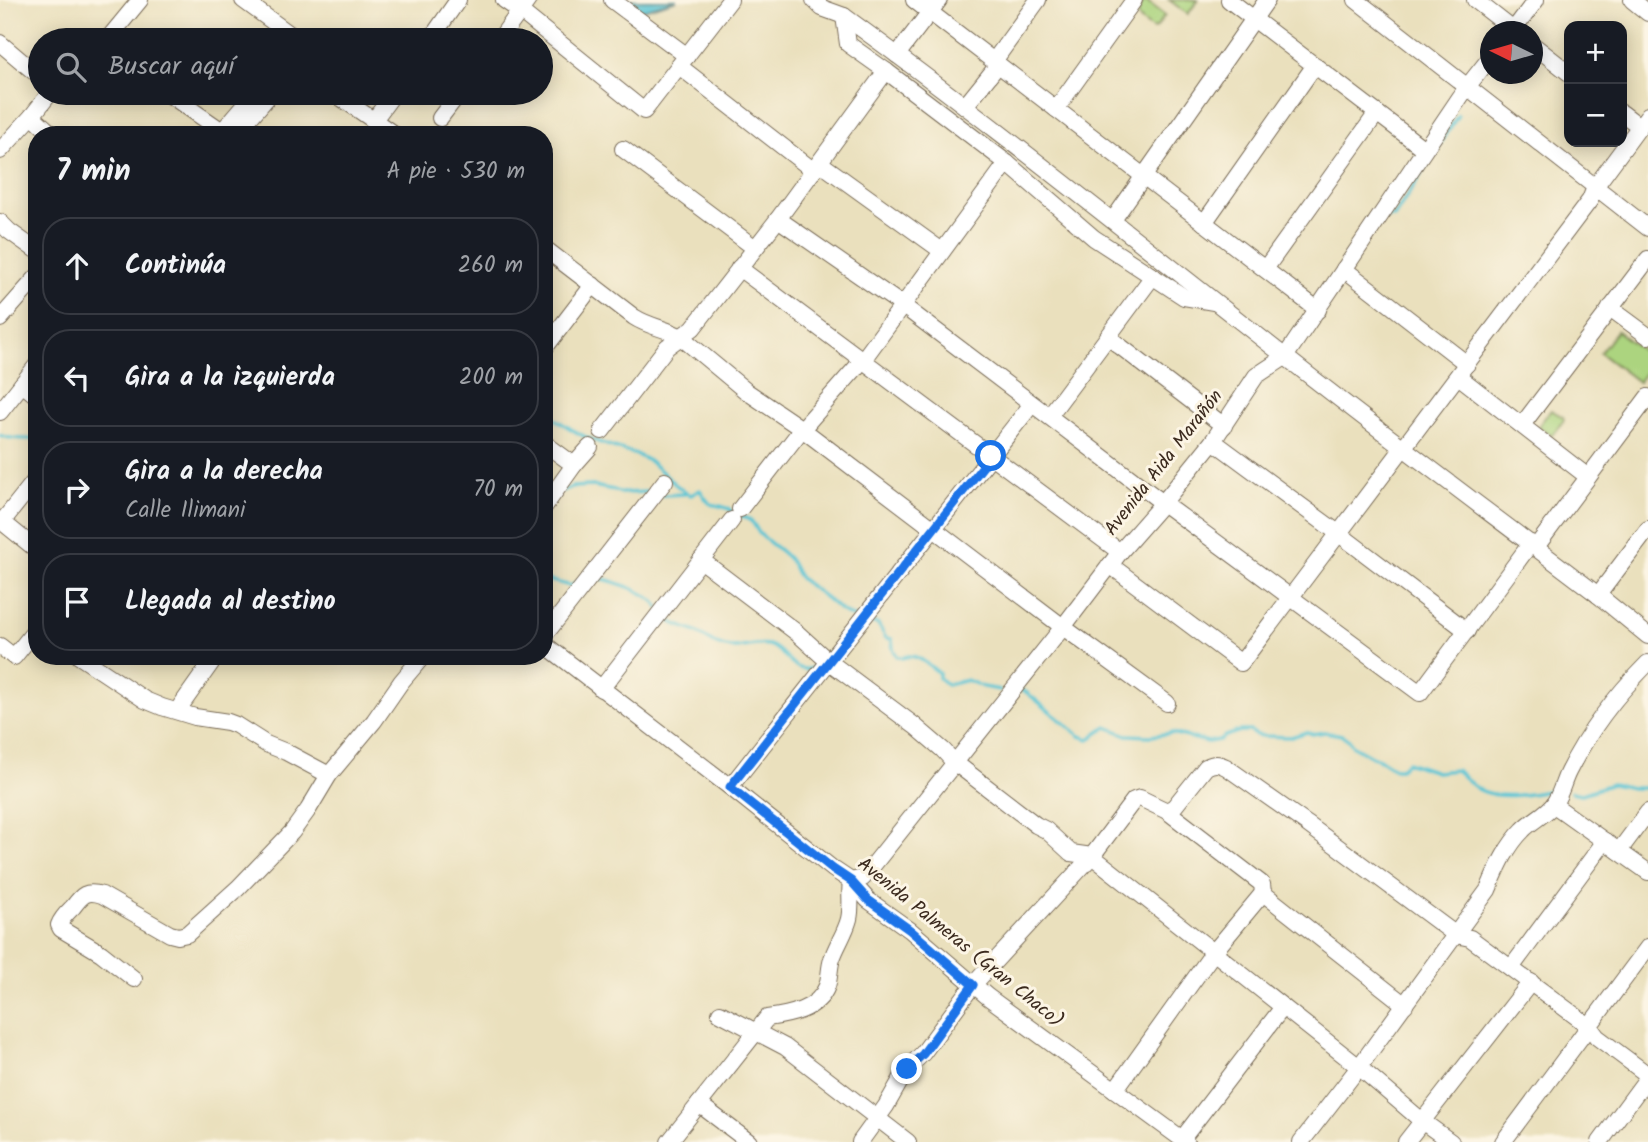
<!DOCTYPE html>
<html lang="es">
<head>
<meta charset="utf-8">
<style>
	body { margin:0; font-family:Kalam,sans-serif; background:#242831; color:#f1f3f6 }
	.controls { position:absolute; right:21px; top:21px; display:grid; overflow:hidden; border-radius:14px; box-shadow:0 4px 18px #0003 }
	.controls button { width:63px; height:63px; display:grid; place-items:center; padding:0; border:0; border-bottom:2px solid #363941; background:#171b24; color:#f1f3f6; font:35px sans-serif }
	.compass { position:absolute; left:1480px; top:21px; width:63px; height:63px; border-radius:50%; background:#171b24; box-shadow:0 4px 18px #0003; rotate:275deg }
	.stop { position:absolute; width:21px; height:21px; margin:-16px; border:5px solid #1a73e8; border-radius:50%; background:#fff }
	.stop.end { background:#1a73e8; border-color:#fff; box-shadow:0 2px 7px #0008 }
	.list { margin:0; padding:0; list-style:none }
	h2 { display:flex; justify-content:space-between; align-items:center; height:91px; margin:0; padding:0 28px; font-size:30px }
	h2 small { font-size:23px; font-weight:400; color:#9ea1a6 }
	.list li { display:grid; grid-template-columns:46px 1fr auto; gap:21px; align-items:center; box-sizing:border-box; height:98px; margin:0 14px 14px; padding:0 14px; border:2px solid #363941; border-radius:28px }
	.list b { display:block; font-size:26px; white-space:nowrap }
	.list p { margin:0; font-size:23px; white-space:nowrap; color:#9ea1a6 }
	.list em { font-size:23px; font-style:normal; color:#9ea1a6 }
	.icon { flex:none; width:38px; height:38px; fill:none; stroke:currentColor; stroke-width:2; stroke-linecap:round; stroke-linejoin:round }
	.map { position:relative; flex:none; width:1648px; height:1142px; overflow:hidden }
	.search { position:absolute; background:#171b24; box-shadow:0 4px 18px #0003; left:28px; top:28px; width:525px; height:77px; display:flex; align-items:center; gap:18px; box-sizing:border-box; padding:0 24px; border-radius:38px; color:#9ea1a6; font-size:26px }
	.panel { position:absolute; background:#171b24; box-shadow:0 4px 18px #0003; left:28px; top:126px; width:525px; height:539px; border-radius:28px }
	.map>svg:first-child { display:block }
	.green { fill:#acd47f; stroke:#747f4e; stroke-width:2 }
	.water { fill:#59c4d4; stroke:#4a7779; stroke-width:2 }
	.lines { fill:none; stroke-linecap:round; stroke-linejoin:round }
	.stream { stroke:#59c4d4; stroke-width:3.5 }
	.minor-casing { stroke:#786a56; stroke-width:18 }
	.minor { stroke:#fff; stroke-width:16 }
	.route { stroke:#1a73e8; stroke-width:9 }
	.labels { text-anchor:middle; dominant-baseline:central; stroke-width:6; stroke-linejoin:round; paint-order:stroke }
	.street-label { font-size:19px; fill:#3b2a1e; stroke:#fcf5e5 }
</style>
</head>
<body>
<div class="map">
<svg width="1648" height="1142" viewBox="0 0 1648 1142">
	<rect width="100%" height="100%" fill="#fcf5e5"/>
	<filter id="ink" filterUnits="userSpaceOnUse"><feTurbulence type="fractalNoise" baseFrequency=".0143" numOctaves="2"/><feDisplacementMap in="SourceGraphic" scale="14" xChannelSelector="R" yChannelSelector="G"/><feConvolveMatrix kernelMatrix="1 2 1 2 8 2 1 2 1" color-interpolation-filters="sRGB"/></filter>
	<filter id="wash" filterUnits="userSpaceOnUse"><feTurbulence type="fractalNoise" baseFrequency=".00686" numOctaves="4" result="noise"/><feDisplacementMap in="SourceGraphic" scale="28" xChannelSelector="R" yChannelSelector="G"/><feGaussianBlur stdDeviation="1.57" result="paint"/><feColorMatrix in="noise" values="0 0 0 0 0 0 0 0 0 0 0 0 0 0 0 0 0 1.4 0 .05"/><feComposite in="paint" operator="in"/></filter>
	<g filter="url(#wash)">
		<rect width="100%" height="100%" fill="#eae0bd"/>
		<!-- green -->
		<g class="green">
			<path d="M 1145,0 L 1165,15 L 1156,28 L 1153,29 C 1138,18 1133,18 1145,0 Z"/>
			<path d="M 1169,0 L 1198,0 L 1188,14 Z"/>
			<path d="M 1617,331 L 1648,355 L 1648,369 L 1638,382 L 1600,353 Z"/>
			<path d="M 1551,410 L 1563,417 L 1564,420 L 1552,435 L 1539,427 L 1539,425 Z"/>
		</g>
		<!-- water -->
		<path class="water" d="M 625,0 L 677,0 L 637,12 L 625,3 Z"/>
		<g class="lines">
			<!-- stream -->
			<g class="stream">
				<path d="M 1386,218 L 1391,216 L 1394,217 L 1458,115"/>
				<path d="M 544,416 C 560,419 564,426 578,433 C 600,446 627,448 649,461 C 661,469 679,491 691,495 L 700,490 C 713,512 712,501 729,509 C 732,511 735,514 738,515 C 743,518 747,517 752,522 C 756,526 757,532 761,535 C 768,542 778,548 786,556 C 793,562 794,571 800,578 C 807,585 815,589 822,595 C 834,604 843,615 858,619"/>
				<path d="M 0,435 C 10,441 25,437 37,440"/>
				<path d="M 563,491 L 572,487 L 593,486 L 614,490 L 621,493 L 651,492"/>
				<path d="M 662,495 L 685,494"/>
				<path d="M 595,577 C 613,581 651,592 659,608"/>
				<path d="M 544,579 L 571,586 L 578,582"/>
				<path d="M 663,614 C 672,626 684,626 696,632 C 708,638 717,647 731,648 C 743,649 756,642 769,645 C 783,649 791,669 805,669 C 808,670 812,668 816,667"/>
				<path d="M 865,621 L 878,624 L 886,638 L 892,639 L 893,649 L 897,656 L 902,658 C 916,651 928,665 939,673 L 939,678 L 947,685 L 967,680 L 983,687 L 1000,690"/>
				<path d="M 1019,690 L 1026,692 L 1080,736 L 1089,739 L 1107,727 L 1127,735 L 1151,736 L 1172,733 L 1208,742 L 1219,740 L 1225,736 L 1240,731 L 1250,731 L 1257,735 L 1263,736 L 1291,737 L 1307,732 L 1312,734 L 1325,732 L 1342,735 L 1348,739 L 1353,746 L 1373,757 L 1379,759 L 1395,769 L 1400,769 L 1407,762 L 1436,772 L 1456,770 C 1464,776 1470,784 1478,789 C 1497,800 1531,795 1551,790"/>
				<path d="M 1571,792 L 1582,794 L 1612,784 L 1632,788 L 1648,788"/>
			</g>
		</g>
	</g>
	<g filter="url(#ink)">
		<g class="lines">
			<defs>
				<g id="minor">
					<path d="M 243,0 L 295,38 L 294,40"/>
					<path d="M 504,0 L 520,11 L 644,111 L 730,0"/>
					<path d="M 612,0 L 687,56"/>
					<path d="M 814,0 L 822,8 L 844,16 C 993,124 1137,241 1283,355 C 1387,437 1493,515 1598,595 L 1648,636"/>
					<path d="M 914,0 L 1318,310"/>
					<path d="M 1229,0 L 1424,149"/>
					<path d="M 1356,0 L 1648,228"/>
					<path d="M 1475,0 L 1516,32"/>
					<path d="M 1632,0 L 1648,13"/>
					<path d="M 844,16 L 848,44 L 886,71 L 1007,163 L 1094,238 L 1184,297 L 1214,302"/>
					<path d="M 1512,32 L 1536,0"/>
					<path d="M 107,40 L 140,0"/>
					<path d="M 430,40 L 458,0"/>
					<path d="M 499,40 L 528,0"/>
					<path d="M 0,43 L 33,71 L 40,74"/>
					<path d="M 1532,44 L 1569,73"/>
					<path d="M 897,55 L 939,0"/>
					<path d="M 994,61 L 1038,0"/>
					<path d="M 679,66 L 814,171"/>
					<path d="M 167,93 L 228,135"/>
					<path d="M 334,93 L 395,135"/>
					<path d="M 965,106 L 998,65"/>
					<path d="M 1056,109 L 1134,0"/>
					<path d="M 1622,113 L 1639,126"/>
					<path d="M 32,116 L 53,135"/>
					<path d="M 440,118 L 459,93"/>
					<path d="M 374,120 L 394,93"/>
					<path d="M 219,135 L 255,93"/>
					<path d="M 235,135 L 271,93"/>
					<path d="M 623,149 L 755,248"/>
					<path d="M 0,151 L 32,116 L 50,93"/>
					<path d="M 820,163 L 942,251"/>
					<path d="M 778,219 L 902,305 L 1163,503 L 1420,693 L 1531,543"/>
					<path d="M 1113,220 L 1267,0"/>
					<path d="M 0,222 L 9,231 L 37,251"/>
					<path d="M 1204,223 L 1315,65"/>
					<path d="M 544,248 L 634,317 C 649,327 666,328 681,337 L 746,391 L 802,429 L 1063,627 L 1167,703"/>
					<path d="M 739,268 L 1120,552"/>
					<path d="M 1265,269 L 1377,113"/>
					<path d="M 1344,269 L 1467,364"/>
					<path d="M 1610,308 L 1648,336"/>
					<path d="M 0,319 L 37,277"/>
					<path d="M 1108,337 L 1224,426"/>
					<path d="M 544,349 L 593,285"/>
					<path d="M 1458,376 L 1588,477"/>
					<path d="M 22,384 L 37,396"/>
					<path d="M 0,412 L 37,365"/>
					<path d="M 1049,416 L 1153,276"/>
					<path d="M 1522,425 L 1648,259"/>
					<path d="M 602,431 L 667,347 L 693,328 L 778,219 L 886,71"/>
					<path d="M 1213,441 L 1338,533 L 1467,631"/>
					<path d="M 544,443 L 574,465"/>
					<path d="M 544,507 L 574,465 L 590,447"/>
					<path d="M 740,509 L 802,429 L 862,361 L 1007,163"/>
					<path d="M 0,520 L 37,550"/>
					<path d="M 2,522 L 37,478"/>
					<path d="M 1536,547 L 1648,397"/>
					<path d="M 701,560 L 796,632 L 828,661 L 915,726 L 943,750 L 954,762 L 1036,825 L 1046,830 L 1071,853 L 1092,856 L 1359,1067 L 1488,890 C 1497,869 1506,847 1523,830 C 1531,821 1550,812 1555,802 C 1561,793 1563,782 1568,772 C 1588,732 1616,695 1648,663"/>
					<path d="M 1110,565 L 1241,663 L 1590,200 L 1595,187 L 1648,115"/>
					<path d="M 1598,595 L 1648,529"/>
					<path d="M 544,636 L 665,481"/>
					<path d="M 544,644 L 730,787 L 833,869 L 851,881 L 868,900 L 910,930 L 988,997 L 1186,1142"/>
					<path d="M 0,646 L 14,657 L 37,628"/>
					<path d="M 79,656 L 145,700 L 162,707 L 195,717 L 228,722 L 236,725 L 266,744 L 286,752 L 329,775"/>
					<path d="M 601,689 L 732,520"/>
					<path d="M 177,711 L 216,656"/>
					<path d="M 730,787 L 1032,404"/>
					<path d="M 1554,805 L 1648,872"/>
					<path d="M 1167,811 L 1174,807 L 1206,767 C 1214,763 1218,763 1226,767 L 1307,824 L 1456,935 L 1470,938 L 1589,1026 L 1597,1037 L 1648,1075"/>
					<path d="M 1619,851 L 1648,812"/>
					<path d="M 851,881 L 863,878 L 1063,627 L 1120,552 L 1163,503 L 1213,441 L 1256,376 L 1285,357 L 1467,87 L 1490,58"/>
					<path d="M 1511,968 L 1605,841"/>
					<path d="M 134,979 L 101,953 L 61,929 L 59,925 C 62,917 67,913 73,907 C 82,895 86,890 102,895 L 170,934 L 178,936 L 187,934 L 238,888 L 292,832 L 308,810 L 329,775 L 374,721 L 401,682 L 423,656"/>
					<path d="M 720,1013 L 785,1047 L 908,1142"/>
					<path d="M 1115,1090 L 1213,953 L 1263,893"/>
					<path d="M 699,1104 L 749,1142"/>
					<path d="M 1182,1139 L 1283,1007"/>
					<path d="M 669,1142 L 767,1018 C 789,1015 818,1010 827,986 C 830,977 829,968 832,959 C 836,946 845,934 849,919 C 852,906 849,894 851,881"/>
					<path d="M 860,1142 L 886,1106 L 907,1069 L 923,1053 L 973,985 L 1092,856 L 1134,800 L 1140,798 L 1167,811 L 1262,884 L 1263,893 L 1405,1005"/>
					<path d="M 1301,1142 L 1359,1067 L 1422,1121 L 1451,1142"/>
					<path d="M 1406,1142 L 1531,982"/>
					<path d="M 1503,1142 L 1648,947"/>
					<path d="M 1600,1142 L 1648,1077"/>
				</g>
			</defs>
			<!-- minor casing -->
			<use href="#minor" class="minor-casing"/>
			<!-- minor -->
			<use href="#minor" class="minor"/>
		</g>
	</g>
	<g class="lines" filter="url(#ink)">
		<!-- route -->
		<path class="route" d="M 907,1069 L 923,1054 L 973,985 L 910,930 L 868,900 L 851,881 L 833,869 L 730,787 L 991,456"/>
	</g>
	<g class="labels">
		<!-- street labels -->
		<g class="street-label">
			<text transform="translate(1164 463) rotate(-52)">Avenida Aida Marañón</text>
			<text transform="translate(960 943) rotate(39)">Avenida Palmeras (Gran Chaco)</text>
		</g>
	</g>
</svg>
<div class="controls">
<button>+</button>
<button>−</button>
</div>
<svg class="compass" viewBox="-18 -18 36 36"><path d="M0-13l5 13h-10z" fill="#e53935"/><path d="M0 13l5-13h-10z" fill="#9ea1a6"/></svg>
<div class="stop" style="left:991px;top:456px"></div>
<div class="stop end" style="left:907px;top:1069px"></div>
<div class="search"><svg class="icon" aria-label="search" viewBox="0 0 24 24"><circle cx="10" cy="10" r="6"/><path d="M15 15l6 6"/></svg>Buscar aquí</div>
<section class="panel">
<h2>7 min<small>A pie · 530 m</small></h2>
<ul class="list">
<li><svg class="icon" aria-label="ahead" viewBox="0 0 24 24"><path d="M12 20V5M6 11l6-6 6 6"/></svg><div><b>Continúa</b></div><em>260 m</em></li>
<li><svg class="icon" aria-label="left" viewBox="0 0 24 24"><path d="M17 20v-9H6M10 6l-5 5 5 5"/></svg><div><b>Gira a la izquierda</b></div><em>200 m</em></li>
<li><svg class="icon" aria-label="right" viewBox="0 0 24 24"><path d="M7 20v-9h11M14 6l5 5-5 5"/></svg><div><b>Gira a la derecha</b><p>Calle Ilimani</p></div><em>70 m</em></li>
<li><svg class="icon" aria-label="arrive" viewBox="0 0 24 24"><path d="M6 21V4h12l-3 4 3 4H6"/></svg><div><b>Llegada al destino</b></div></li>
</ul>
</section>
</div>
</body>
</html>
